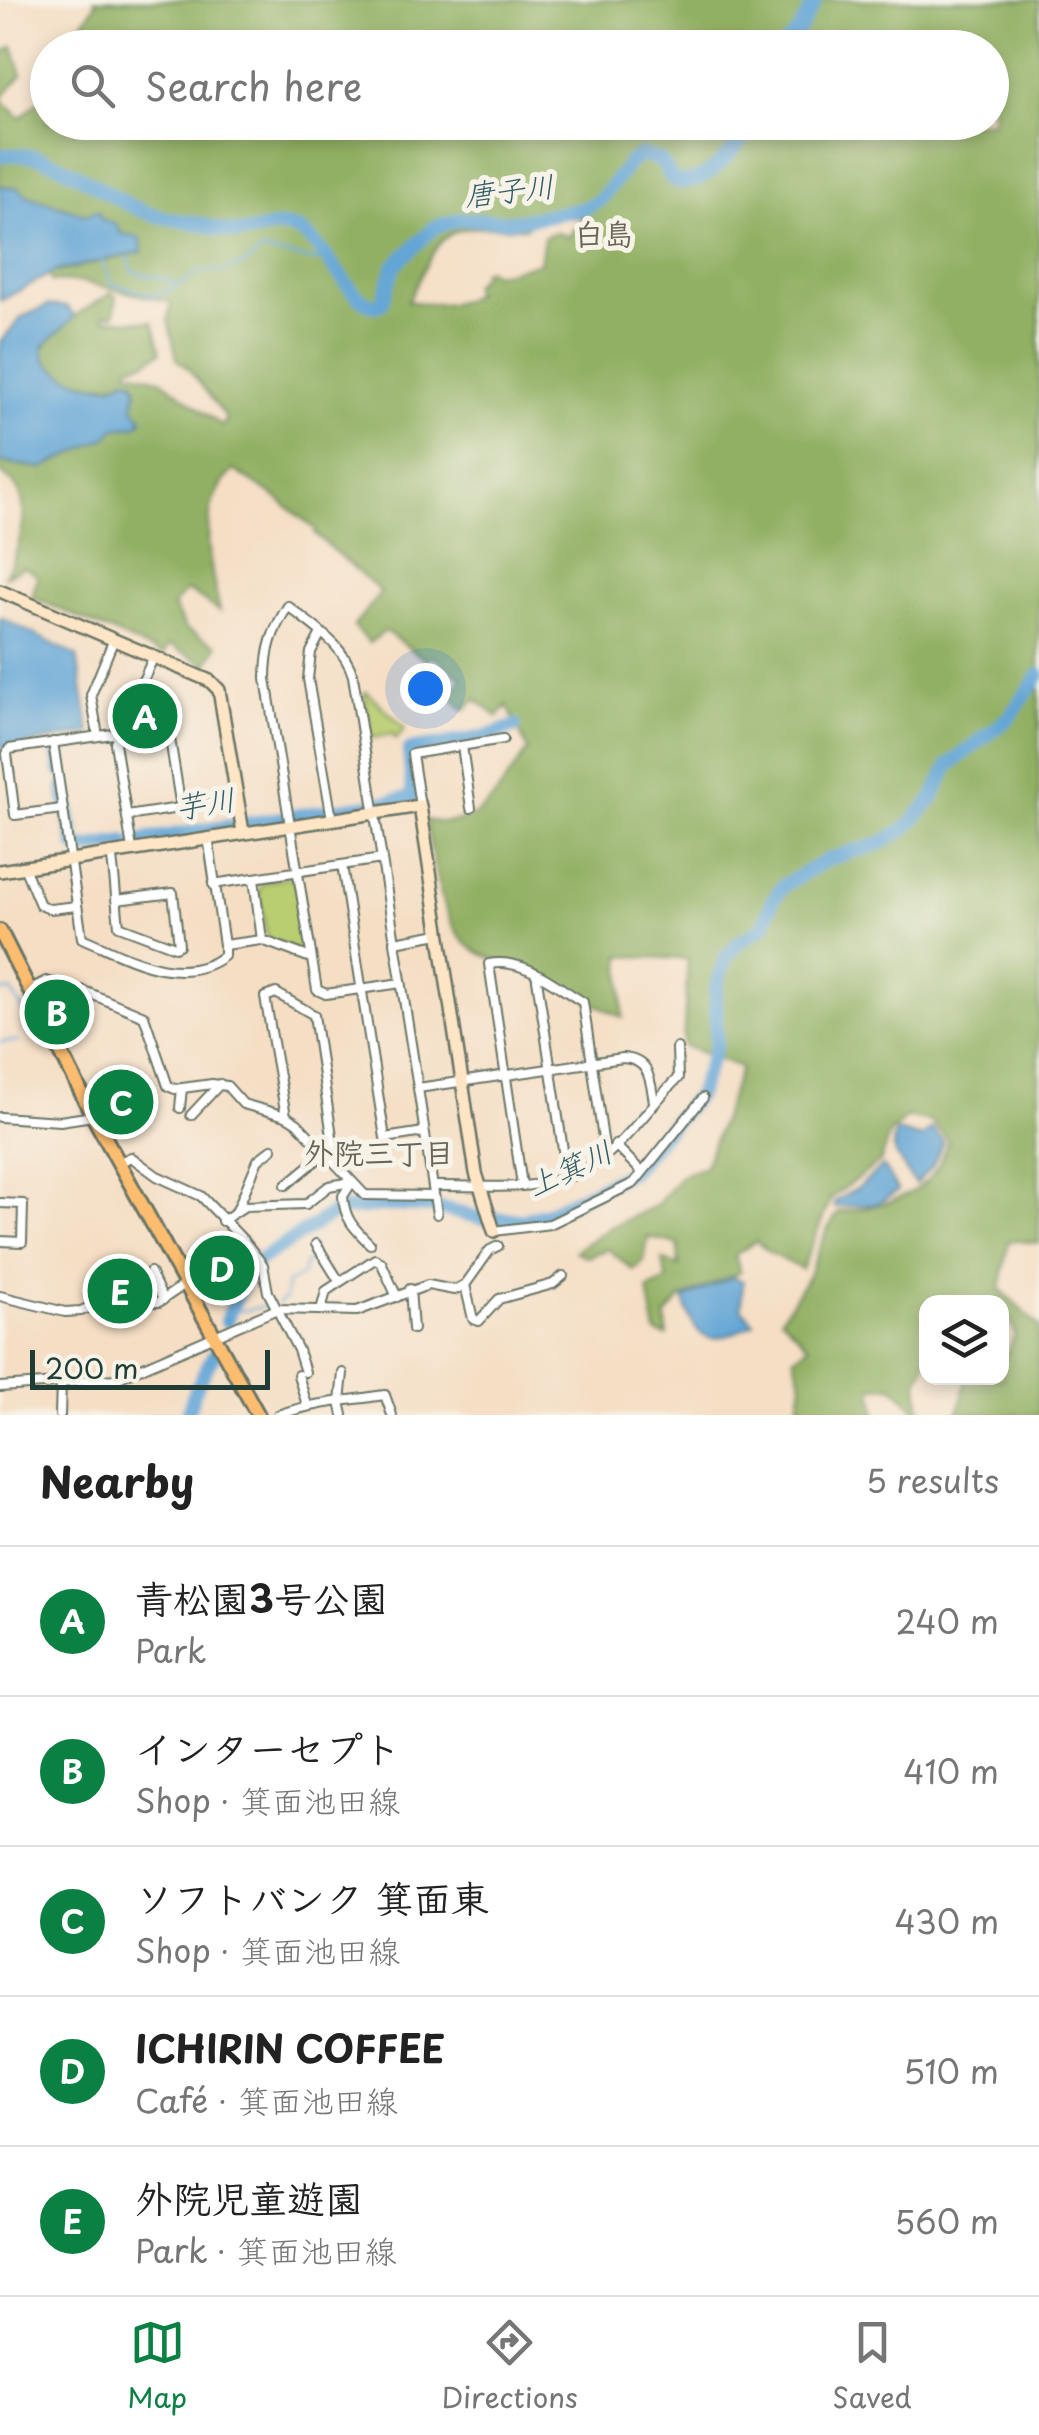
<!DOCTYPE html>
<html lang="en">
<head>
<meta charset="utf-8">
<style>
	body { margin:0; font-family:"Playpen Sans","Klee One",sans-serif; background:#f2f2f2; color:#222 }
	.controls { position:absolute; right:30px; bottom:30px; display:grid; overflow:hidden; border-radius:20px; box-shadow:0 5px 15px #0003 }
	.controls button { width:90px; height:90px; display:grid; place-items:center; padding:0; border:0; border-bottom:2px solid #e0e0e0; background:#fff; color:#222; font:50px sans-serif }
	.scale { position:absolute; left:30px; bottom:25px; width:240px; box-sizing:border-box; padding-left:10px; border:5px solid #1f3d34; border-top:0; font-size:28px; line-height:35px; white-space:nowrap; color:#1f3d34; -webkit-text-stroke:8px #f7f3e8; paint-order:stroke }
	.you { position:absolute; left:425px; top:688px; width:35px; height:35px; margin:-25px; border:8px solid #fff; border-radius:50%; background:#1a73e8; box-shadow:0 0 0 15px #1a73e833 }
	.badge { display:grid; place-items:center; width:65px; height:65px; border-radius:50%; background:#0b8043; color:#fff; font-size:32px; font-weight:700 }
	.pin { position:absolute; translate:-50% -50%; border:5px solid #fff; box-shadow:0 2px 10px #0006 }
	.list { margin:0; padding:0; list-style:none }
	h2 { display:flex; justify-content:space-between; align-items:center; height:130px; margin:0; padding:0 40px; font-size:42px }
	h2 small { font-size:32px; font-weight:400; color:#767676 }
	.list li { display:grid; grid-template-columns:65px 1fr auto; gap:30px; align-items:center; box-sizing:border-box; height:150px; padding:0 40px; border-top:2px solid #e0e0e0 }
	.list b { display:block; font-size:38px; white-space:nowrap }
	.list p { margin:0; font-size:32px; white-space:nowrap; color:#767676 }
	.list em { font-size:32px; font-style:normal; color:#767676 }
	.icon { flex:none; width:55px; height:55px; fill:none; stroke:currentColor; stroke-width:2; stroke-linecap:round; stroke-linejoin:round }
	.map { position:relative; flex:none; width:1039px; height:1415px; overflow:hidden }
	.search { position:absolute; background:#fff; box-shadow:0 5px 15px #0003; left:30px; right:30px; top:30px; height:110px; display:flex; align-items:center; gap:25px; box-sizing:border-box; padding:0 35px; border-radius:55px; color:#767676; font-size:38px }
	.sheet { height:880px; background:#fff }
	nav { display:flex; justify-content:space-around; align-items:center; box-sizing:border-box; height:140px; border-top:2px solid #e0e0e0; background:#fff; font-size:28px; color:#767676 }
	nav a { display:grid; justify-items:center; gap:5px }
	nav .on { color:#0b8043 }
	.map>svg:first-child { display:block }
	.green { fill:#b9cd71; stroke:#6c8552; stroke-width:2.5 }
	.forest { fill:#92b063; stroke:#58764c; stroke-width:2.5; fill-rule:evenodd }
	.water { fill:#62a5d6; stroke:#407185; stroke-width:2.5 }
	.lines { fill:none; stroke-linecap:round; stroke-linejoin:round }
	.stream { stroke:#62a5d6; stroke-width:2.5 }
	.river { stroke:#62a5d6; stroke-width:14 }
	.street-casing { stroke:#6a7566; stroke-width:12 }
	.secondary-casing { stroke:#6a7566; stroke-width:16 }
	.primary-casing { stroke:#6a7566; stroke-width:18 }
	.street { stroke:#fff; stroke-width:8 }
	.secondary { stroke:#fee5c5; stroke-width:11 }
	.primary { stroke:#fcbd6f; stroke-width:12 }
	.labels { text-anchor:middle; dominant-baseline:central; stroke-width:10; stroke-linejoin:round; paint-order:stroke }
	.water-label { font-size:30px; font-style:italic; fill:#335c65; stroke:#f7f3e8 }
	.neighbourhood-label { font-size:30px; font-weight:bold; fill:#6a6558; stroke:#f7f3e8 }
</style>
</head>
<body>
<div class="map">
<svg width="1039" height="1415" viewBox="0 0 1039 1415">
	<rect width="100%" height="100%" fill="#f7f3e8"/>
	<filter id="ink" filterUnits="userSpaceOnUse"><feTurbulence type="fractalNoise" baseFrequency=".01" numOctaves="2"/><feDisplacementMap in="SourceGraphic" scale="20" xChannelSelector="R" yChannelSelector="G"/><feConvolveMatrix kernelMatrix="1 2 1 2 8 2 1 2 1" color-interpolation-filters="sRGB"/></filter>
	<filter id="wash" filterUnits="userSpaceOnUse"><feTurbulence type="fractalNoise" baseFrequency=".0048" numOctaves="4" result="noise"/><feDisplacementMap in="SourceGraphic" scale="40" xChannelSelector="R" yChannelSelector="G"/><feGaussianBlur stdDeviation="2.25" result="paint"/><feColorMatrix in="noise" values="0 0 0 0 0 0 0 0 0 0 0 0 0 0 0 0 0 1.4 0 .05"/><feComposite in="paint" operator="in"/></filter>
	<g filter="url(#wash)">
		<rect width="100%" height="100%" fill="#f5dec4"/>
		<!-- green -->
		<g class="green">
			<path d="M 367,692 L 405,728 L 396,739 L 392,734 L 372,738 L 364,693 Z"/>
			<path d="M 139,697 L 161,706 L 156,725 L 131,729 L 127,726 Z"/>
			<path d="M 288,877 L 296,880 L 305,945 L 301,952 L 267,939 L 259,890 L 263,883 Z"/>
		</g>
		<!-- forest -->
		<path class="forest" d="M 94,0 L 1039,0 L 1039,1243 L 1009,1240 L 1000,1289 L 1039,1327 L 1039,1415 L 958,1415 L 967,1378 L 1002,1378 L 1002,1357 L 1005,1359 L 1015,1334 L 1007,1313 L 1002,1314 L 1002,1302 L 926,1302 L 926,1363 L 918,1382 L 921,1415 L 893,1386 L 872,1387 L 876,1415 L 797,1415 L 802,1383 L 794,1357 L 809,1346 L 781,1318 L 808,1277 L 826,1232 L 838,1212 C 871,1208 914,1201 935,1171 C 941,1163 944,1150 948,1141 L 932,1122 L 907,1117 L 889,1134 L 881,1161 L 831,1198 L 802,1269 L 768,1252 L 756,1241 L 735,1255 L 740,1272 L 680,1299 L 666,1316 L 667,1336 L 656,1333 L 648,1290 L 667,1280 L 662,1260 L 679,1266 L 678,1244 L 648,1237 L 644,1262 L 633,1270 L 608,1249 L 587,1257 L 575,1251 L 609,1228 L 657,1205 L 680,1176 L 705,1166 L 741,1067 L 683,1046 L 688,959 L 621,956 L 623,1018 C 591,1002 558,982 525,968 C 502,960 479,959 462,939 C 440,913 431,853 426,820 C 485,833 497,789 528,750 L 507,705 L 498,717 L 475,699 L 465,710 L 449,697 L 462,678 L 433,656 L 426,660 L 385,631 L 369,643 L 354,626 L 381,592 L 315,534 L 316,530 L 277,498 L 234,470 C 194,504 210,566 220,611 L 187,590 L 173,606 L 186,629 L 217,645 L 207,665 L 169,645 L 163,655 L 32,597 L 38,576 L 24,567 L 5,576 C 21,547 39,492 0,473 L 0,463 L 43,468 L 109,436 L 114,428 L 135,426 L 141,422 L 142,417 L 133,406 L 137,385 L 133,380 L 123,379 L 120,383 C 92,388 57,380 42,354 C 48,326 89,309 111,293 L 117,297 L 114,315 L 104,315 L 104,319 L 153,322 L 161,352 L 145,362 L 129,366 L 128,370 L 162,380 L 222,426 L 227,419 L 188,368 L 177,359 L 168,320 L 171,302 L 82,282 L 51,281 L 49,274 L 142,252 L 120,233 L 117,225 L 26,195 L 19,188 L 0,186 L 0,55 L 13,46 L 22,75 L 1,99 L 20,118 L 39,101 L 47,85 L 48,122 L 992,122 L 992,48 L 65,47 L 96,4 ZM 566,217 L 583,218 L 583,223 L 576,225 L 569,237 L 556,232 L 544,237 L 540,263 C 522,265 510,274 492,273 L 488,269 L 482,271 L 482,276 L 473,284 L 474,294 C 459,307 427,305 408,301 C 445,227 441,224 525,228 L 534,221 Z"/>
		<!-- water -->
		<g class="water">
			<path d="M 0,186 L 19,188 L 26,195 L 86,215 L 98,211 L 101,219 L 117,225 L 120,233 L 141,238 L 142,252 L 56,271 L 0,301 Z"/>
			<path d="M 49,305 L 67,307 L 75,317 L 43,346 L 45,360 C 62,378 105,397 126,378 L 133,380 L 137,390 L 133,406 L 142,417 L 141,422 L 135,426 L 114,428 L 109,436 L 43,468 L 0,462 L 0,342 L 22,317 Z"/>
			<path d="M 0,617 L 77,656 L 90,733 L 0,749 Z"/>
			<path d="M 932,1128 L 943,1142 L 932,1167 L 915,1184 C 905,1168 885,1148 897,1131 L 922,1138 Z"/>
			<path d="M 883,1166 L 898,1191 L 876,1204 L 834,1207 L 835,1201 L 858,1188 Z"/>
			<path d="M 732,1277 L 743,1281 L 741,1308 L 754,1323 C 715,1344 697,1349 684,1299 Z"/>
		</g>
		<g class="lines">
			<!-- stream -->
			<g class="stream">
				<path d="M 128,257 L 133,272 L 169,280 L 177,285"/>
				<path d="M 102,261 L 112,284 L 155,296 L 178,286 L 199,271 L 222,271 L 244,265 L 262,251 L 331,263"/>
				<path d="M 0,991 L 11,991 L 37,1034"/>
				<path d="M 0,1042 L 19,1041"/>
				<path d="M 278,1304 L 285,1299 L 287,1283 L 302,1275 L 305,1264 L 312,1257 L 311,1245"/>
				<path d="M 240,1311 L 271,1305"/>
				<path d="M 230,1313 L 234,1312"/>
			</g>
			<!-- river -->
			<g class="river">
				<path d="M 782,48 L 797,34 L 816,0"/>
				<path d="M 0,156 C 59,146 96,195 148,213 C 165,219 183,221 201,224 C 213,227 226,233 239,233 C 256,234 274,223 292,228 C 326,239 345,300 376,306 L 382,303 L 394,266 L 435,227 L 461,219 L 514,221 L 583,209 L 600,200 L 631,161 L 641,155 L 660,160 L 673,180 C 704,193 738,144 757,122"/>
				<path d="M 58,753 L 61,771"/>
				<path d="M 64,787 L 75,845 L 83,848 L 124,842"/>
				<path d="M 381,803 L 413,797 L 409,750 L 485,737 L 515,726"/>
				<path d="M 335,810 L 369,805"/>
				<path d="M 292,816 L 326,811"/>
				<path d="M 137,841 L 282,818"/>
				<path d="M 861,850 L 884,842 L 906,828 L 932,800 L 948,766 L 1010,717 L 1039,675"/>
				<path d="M 226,1321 L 246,1276 L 257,1262 L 338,1210 L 394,1205 L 433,1207 L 485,1219 L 524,1219 L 547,1213 L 630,1172 L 698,1095 L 716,1045 L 716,989 L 725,959 L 737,944 L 764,926 L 772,901 L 784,885 L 827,860 L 856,850"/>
				<path d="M 187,1415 L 195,1390 L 213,1356"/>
			</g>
		</g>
	</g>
	<g filter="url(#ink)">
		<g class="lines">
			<defs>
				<g id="street">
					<path d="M 321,633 L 311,652 L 308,679 L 332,819"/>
					<path d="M 98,736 L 91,695 L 114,639"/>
					<path d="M 53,742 L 82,938 C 125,956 180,989 224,956 L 224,945 L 208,837"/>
					<path d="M 462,746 L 471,808"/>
					<path d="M 420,806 L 412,754 L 503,739"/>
					<path d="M 62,809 L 15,815 L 7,754 L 9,749 L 168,726 L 181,808"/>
					<path d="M 127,816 L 238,799"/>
					<path d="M 132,849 L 115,743 L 154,656"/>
					<path d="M 111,852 C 115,876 116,901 119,926 L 175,947 L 179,945 L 173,893 L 116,900"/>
					<path d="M 342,865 L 385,1138 L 424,1132"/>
					<path d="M 24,867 L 40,905 L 50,909 L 77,906"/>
					<path d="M 254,879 L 262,940"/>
					<path d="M 213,884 L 382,859"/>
					<path d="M 395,942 L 439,934"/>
					<path d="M 224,945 L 262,940 L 311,958"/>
					<path d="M 536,973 L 567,1176"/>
					<path d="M 401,983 L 326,994 L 317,990 L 266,679 C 266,649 272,631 288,606 C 312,626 344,644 353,676 L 418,1088 L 437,1214"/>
					<path d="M 28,990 L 46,981 L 84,991 L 144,1016 L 168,1086 L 175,1089 L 212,1084 L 227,1086 L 243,1104 L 286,1116 L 297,1123 L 365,1195 L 434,1196"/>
					<path d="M 418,1088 L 623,1058 C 650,1060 650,1079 654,1102"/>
					<path d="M 180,1108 L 182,1088"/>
					<path d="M 191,1115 L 220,1084"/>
					<path d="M 286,1116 L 265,997 L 276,993 L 314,1015 L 336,1163"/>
					<path d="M 0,1117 L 60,1121 L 93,1116"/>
					<path d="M 615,1145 L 642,1172"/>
					<path d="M 120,1162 L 131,1157 L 157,1176 L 201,1196 L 245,1242 L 263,1265 L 268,1292 L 298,1350 L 305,1372"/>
					<path d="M 352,1182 L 343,1196 C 344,1219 355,1229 370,1244"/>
					<path d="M 286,1185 L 325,1153"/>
					<path d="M 522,1185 L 489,964 C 523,957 554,985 583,1002 L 605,1153"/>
					<path d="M 433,1186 C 482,1185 539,1194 585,1170 C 622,1150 649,1106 678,1078 L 677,1048"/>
					<path d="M 0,1203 L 23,1204 L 22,1242 L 0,1241"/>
					<path d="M 237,1210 L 258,1160 L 272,1149"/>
					<path d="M 222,1221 L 245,1206 L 306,1204 L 329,1186 L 351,1182"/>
					<path d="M 494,1231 L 550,1224 L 634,1183 L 703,1098"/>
					<path d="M 316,1244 L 339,1281"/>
					<path d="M 150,1272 L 163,1300"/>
					<path d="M 465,1285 L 473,1319 L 479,1321 L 499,1299 L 553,1284 L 563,1276"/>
					<path d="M 410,1289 L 413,1329"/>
					<path d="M 0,1296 L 65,1312 L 81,1311 L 99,1303 L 159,1302 L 185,1284"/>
					<path d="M 321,1310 L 326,1291 L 375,1259 L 381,1262 L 397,1297"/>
					<path d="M 298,1375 L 307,1405"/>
					<path d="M 0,1387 L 116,1379 L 277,1309 L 357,1311 L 428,1285 L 454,1290 L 465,1285 L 490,1250 L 498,1246"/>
					<path d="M 60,1415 L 61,1383"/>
					<path d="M 278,1415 C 315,1402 347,1401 385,1395 L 392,1415"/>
					<path d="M 343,1415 L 340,1402 L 343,1373"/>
				</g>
				<g id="secondary">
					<path d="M 0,591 L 210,681 L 219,690 L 243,832"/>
					<path d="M 0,871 L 420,806 L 476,1173 L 494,1231"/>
				</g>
				<path id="primary" d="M 0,931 L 93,1116 L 258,1415"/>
			</defs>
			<!-- street casing -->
			<use href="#street" class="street-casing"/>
			<!-- secondary casing -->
			<use href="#secondary" class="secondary-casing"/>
			<!-- primary casing -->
			<use href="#primary" class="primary-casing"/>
			<!-- street -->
			<use href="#street" class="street"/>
			<!-- secondary -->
			<use href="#secondary" class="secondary"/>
			<!-- primary -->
			<use href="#primary" class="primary"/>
		</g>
	</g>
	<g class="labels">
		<!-- water labels -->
		<g class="water-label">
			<text transform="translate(509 189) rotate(-6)">唐子川</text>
			<text transform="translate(205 802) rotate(-9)">芋川</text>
			<text transform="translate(569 1167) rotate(-25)">上箕川</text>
		</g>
		<!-- neighbourhood labels -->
		<g class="neighbourhood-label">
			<text x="604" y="232">白島</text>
			<text x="379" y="1151">外院三丁目</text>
		</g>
	</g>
</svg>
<div class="controls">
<button><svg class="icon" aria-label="layers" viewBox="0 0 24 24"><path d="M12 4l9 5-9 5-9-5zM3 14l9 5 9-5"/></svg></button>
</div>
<div class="scale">200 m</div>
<div class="you"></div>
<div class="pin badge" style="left:145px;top:716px">A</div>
<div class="pin badge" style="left:57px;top:1012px">B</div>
<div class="pin badge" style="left:121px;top:1102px">C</div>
<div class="pin badge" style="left:222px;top:1268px">D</div>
<div class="pin badge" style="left:120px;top:1291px">E</div>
<div class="search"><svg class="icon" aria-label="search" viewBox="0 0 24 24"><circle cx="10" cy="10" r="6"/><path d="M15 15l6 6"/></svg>Search here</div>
</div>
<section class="sheet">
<h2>Nearby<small>5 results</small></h2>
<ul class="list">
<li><span class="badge">A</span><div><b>青松園3号公園</b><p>Park</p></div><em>240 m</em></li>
<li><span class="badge">B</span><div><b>インターセプト</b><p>Shop · 箕面池田線</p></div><em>410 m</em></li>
<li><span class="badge">C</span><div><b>ソフトバンク 箕面東</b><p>Shop · 箕面池田線</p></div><em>430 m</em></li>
<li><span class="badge">D</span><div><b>ICHIRIN COFFEE</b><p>Café · 箕面池田線</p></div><em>510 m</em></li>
<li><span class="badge">E</span><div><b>外院児童遊園</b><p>Park · 箕面池田線</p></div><em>560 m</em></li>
</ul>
</section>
<nav>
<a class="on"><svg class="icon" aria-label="map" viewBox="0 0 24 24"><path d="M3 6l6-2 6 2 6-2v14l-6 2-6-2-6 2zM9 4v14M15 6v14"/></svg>Map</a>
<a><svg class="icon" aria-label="directions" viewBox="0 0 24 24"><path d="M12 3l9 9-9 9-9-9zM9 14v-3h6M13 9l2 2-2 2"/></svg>Directions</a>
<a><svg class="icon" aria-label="saved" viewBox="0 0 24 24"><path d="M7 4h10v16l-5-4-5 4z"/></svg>Saved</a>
</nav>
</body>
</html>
